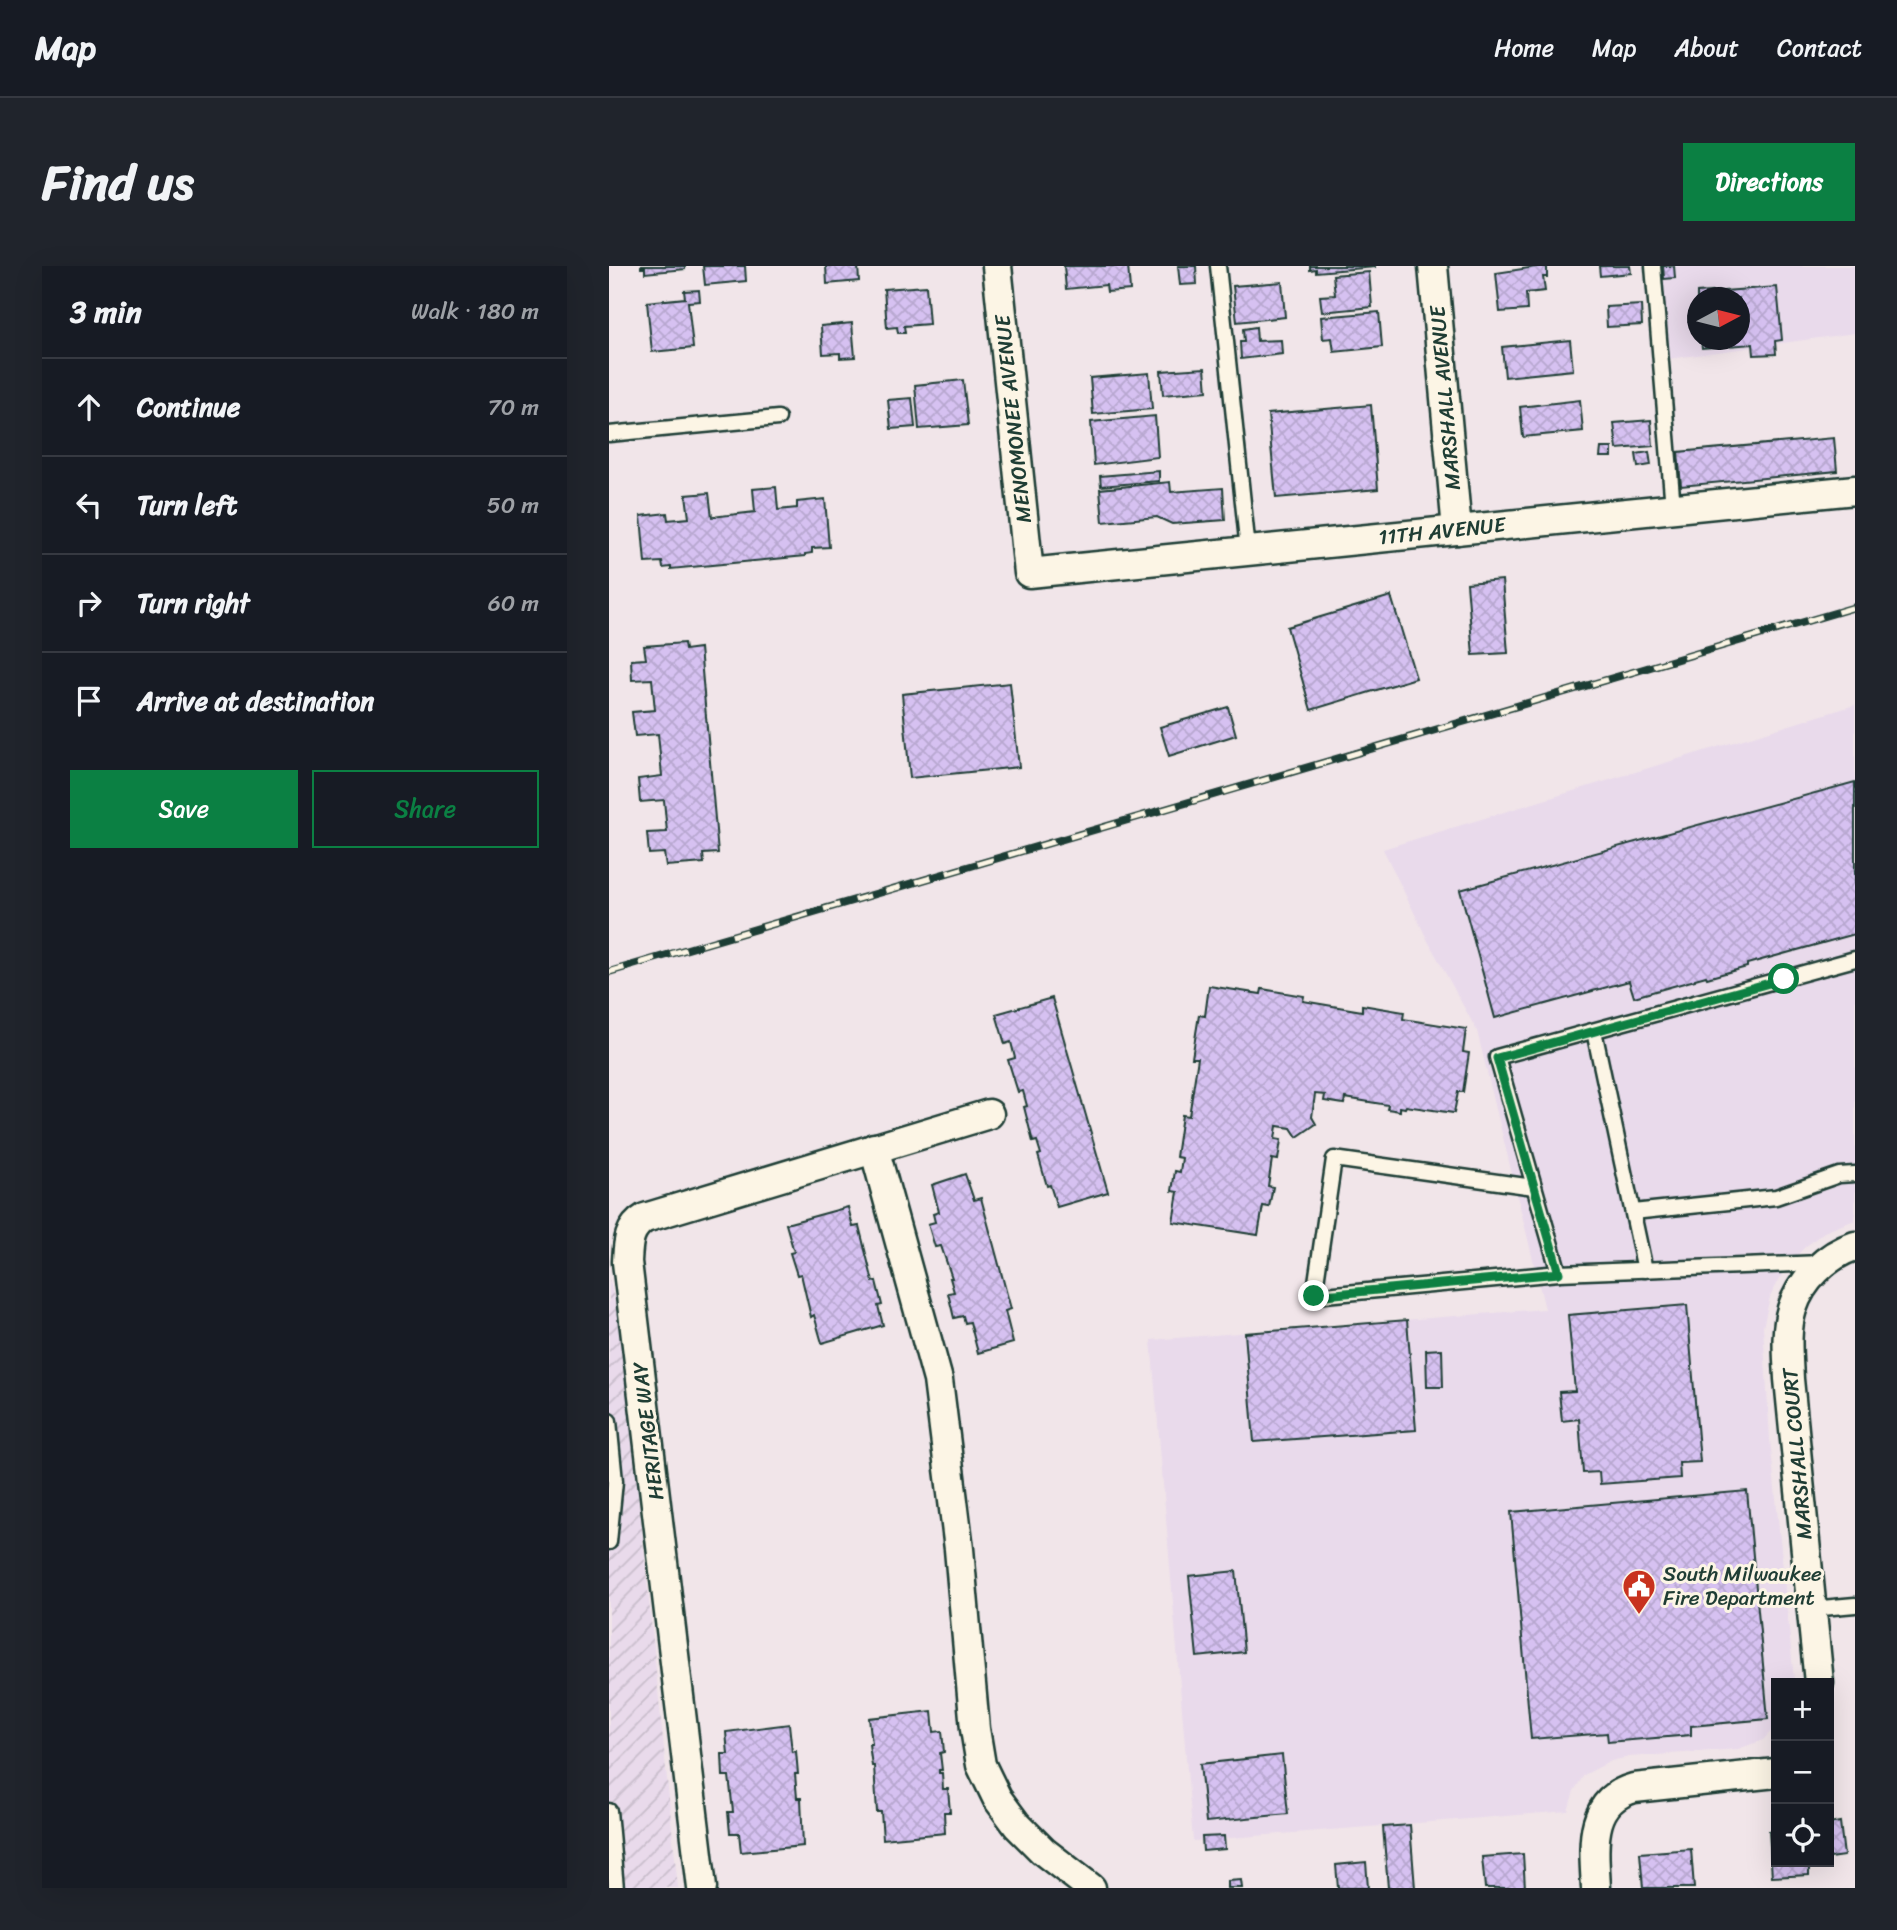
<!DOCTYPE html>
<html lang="en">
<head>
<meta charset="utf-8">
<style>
	body { margin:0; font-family:Sriracha,sans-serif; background:#20242c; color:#f1f3f6 }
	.controls { position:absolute; right:21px; bottom:21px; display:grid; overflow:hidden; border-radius:0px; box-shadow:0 7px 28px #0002 }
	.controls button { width:63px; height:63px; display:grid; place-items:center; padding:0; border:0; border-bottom:2px solid #363941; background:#171b24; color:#f1f3f6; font:35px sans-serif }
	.compass { position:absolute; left:1078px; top:21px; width:63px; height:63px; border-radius:50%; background:#171b24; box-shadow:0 7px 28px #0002; rotate:83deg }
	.stop { position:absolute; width:21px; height:21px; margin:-16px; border:5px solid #0b8043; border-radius:50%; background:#fff }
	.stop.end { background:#0b8043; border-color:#fff; box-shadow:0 2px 7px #0008 }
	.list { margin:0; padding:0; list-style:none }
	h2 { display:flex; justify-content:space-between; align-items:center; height:91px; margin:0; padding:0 28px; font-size:30px }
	h2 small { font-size:23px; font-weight:400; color:#9ea1a6 }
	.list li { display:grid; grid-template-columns:46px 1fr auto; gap:21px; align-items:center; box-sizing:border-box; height:98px; padding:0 28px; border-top:2px solid #363941 }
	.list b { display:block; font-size:26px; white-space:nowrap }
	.list em { font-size:23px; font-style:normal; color:#9ea1a6 }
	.actions { display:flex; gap:14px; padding:21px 28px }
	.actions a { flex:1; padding:16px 0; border:2px solid #0b8043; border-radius:0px; text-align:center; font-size:24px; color:#0b8043 }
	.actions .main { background:#0b8043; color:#fff }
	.icon { flex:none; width:38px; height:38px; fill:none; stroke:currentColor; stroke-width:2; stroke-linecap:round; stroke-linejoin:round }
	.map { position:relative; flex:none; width:1246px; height:1622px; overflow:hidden; border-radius:0px }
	header { display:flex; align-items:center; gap:42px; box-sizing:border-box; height:98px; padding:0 35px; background:#171b24; border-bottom:2px solid #363941 }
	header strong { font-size:33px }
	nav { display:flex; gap:38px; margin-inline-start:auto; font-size:24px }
	.intro { display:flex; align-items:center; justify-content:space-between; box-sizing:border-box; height:168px; padding:0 42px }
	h1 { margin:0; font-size:49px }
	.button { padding:18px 32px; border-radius:0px; background:#0b8043; color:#fff; font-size:24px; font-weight:700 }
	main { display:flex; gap:42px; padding:0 42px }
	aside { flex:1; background:#171b24; border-radius:0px; box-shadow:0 7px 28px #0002 }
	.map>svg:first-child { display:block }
	.built { fill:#e9daeb; fill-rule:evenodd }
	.industrial { fill:url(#industrial-furrows) }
	.building { fill:url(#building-cross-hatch); stroke:#1f3d34; stroke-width:2 }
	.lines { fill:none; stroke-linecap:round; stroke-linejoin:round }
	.lane-casing { stroke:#1f3d34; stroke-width:19 }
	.street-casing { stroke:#1f3d34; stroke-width:33 }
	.lane { stroke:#fcf5e5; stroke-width:14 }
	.street { stroke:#fcf5e5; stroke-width:28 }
	.rail-casing { stroke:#1f3d34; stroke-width:8 }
	.rail { stroke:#fcf5e5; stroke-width:5; stroke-dasharray:16; stroke-linecap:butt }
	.route { stroke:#0b8043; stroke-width:9 }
	.labels { text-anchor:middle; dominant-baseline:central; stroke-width:6; stroke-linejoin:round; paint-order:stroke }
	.street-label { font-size:21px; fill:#1f3d34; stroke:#fcf5e5 }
	.poi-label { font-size:21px; fill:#1f3d34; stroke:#fcf5e5; text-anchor:start }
</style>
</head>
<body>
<header>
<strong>Map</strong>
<nav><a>Home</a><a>Map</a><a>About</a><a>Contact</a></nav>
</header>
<div class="intro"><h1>Find us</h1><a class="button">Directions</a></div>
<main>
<aside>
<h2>3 min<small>Walk · 180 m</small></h2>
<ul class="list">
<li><svg class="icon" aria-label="ahead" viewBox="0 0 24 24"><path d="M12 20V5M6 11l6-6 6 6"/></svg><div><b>Continue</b></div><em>70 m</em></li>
<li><svg class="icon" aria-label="left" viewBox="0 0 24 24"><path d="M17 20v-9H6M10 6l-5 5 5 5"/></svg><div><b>Turn left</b></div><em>50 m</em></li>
<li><svg class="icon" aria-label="right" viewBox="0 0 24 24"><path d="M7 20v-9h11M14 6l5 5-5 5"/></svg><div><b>Turn right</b></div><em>60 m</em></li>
<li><svg class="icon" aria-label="arrive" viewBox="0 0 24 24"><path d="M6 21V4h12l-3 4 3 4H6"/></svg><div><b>Arrive at destination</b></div></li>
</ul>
<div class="actions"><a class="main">Save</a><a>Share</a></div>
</aside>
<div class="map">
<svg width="1246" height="1622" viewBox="0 0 1246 1622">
	<defs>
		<pattern id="industrial-furrows" width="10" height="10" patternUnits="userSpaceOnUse" patternTransform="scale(1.75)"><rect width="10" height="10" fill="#e9daeb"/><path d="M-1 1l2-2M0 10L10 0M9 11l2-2" fill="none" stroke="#c7bcca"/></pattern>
		<pattern id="building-cross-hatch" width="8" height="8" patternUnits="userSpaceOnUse" patternTransform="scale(1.75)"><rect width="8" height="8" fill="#d6c1f1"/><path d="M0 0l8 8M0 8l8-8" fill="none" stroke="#b7a7cf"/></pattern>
	</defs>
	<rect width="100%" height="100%" fill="#f1e5e9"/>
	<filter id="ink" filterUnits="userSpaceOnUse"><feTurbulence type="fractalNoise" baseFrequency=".0143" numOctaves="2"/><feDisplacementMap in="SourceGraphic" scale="14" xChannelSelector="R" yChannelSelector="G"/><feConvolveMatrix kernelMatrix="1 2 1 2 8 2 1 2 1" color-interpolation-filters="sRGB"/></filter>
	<g filter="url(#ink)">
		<!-- built -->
		<g class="built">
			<path d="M 1044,0 L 1246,0 L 1246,67 L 1052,94 ZM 1088,32 L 1130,32 L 1130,74 L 1088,74 Z"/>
			<path d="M 1246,439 L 1246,954 L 1215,966 L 1196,981 L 1178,999 L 1161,1031 L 1154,1061 L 1161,1173 L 1185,1413 L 1185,1417 L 1167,1417 L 1167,1460 L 1154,1474 L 1129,1483 L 1020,1491 L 1002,1495 L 975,1509 L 965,1525 L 959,1545 L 584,1575 L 542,1074 L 936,1043 L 868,765 L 819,675 L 774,583 Z"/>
		</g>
		<!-- industrial -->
		<path class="industrial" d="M 0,1013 L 12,1057 L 69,1622 L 0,1622 Z"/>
		<!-- building -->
		<g class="building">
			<path d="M 32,0 L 76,0 L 76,3 L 36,7 L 36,2 L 32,2 Z"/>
			<path d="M 94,0 L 136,0 L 137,15 L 96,19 Z"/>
			<path d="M 217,0 L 249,0 L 250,15 L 218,18 Z"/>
			<path d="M 455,0 L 519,0 L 521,24 L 498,26 L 497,19 L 457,23 Z"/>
			<path d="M 569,0 L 587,0 L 588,18 L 571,19 Z"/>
			<path d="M 701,0 L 766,0 L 766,1 L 707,6 L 707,3 L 701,4 Z"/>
			<path d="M 933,0 L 938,1 L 938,11 L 934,11 L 936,25 L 917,27 L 918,44 L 891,46 L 887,7 Z"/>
			<path d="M 990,0 L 1021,0 L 1022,7 L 991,10 Z"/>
			<path d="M 1054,0 L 1065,0 L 1066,12 L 1055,13 Z"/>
			<path d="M 760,6 L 763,41 L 713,46 L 711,30 L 726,29 L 724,9 Z"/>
			<path d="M 673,16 L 676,51 L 628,56 L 624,20 Z"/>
			<path d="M 317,20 L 320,58 L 295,60 L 296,67 L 289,67 L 288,61 L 278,62 L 275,23 Z"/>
			<path d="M 1168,21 L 1173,74 L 1166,75 L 1167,88 L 1145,89 L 1144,78 L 1093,82 L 1092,74 L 1130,74 L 1130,32 L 1088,33 L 1088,27 Z"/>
			<path d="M 90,24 L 91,35 L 79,36 L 84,82 L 43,86 L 38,36 L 76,32 L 75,25 Z"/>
			<path d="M 1032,39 L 1033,59 L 998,61 L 997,41 Z"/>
			<path d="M 770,46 L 773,81 L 725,86 L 723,72 L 714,73 L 712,51 Z"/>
			<path d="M 243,57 L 246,91 L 231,92 L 231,87 L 214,88 L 212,60 Z"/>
			<path d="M 647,61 L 648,75 L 672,74 L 673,88 L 632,93 L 631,76 L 635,76 L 634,63 Z"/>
			<path d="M 961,74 L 964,104 L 896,111 L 893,81 Z"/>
			<path d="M 596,102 L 598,125 L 554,129 L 552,105 Z"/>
			<path d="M 540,107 L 543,143 L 484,148 L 481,112 Z"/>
			<path d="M 354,114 L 359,159 L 310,163 L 306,119 Z"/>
			<path d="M 303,132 L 306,161 L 282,163 L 279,134 Z"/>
			<path d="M 971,134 L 974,165 L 914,171 L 911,141 Z"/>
			<path d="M 762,139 L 769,223 L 667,232 L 659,148 Z"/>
			<path d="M 546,150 L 549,191 L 485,199 L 482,156 Z"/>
			<path d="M 1042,154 L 1044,180 L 1008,183 L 1005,157 Z"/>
			<path d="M 1225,172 L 1228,205 L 1072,220 L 1069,186 Z"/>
			<path d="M 992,182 L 1003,182 L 1003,191 L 991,191 Z"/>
			<path d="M 1040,186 L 1042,199 L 1029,201 L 1027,188 Z"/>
			<path d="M 550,205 L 550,215 L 492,220 L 491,210 Z"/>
			<path d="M 561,216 L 562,226 L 614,222 L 616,254 L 563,258 L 548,251 L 494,256 L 491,223 Z"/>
			<path d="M 167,221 L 169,244 L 188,242 L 188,236 L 216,233 L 220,281 L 203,282 L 203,287 L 196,288 L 196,290 L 62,303 L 62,301 L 54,302 L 53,296 L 36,297 L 32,250 L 58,247 L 59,254 L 80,252 L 77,229 L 100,227 L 103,251 L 146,246 L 144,223 Z"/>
			<path d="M 893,314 L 899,387 L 864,389 L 858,317 Z"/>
			<path d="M 782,330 L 807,412 L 702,444 L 678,361 Z"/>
			<path d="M 75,377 L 76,384 L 91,382 L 109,587 L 94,588 L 95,597 L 57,600 L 55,587 L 40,588 L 38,567 L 58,566 L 55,534 L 31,536 L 29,513 L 53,510 L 49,468 L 26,470 L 23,446 L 46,444 L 43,413 L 23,414 L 22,394 L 37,393 L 35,380 Z"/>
			<path d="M 401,417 L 410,501 L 301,512 L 293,428 Z"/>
			<path d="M 619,441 L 627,469 L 560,490 L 551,461 Z"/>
			<path d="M 1246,516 L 1246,668 L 1138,698 L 1138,701 L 1098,712 L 1097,710 L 1086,713 L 1086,714 L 1025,731 L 1020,715 L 886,752 L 851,624 Z"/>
			<path d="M 600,720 L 652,728 L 653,723 L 695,730 L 694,735 L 753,745 L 753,739 L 795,746 L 794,753 L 857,763 L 854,786 L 860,787 L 854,826 L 849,826 L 845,847 L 797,840 L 796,842 L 791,841 L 791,845 L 778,843 L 779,839 L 736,832 L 735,838 L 715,835 L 716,829 L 706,828 L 703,851 L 707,858 L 688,871 L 682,862 L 668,860 L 666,873 L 672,874 L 669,894 L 663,893 L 659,920 L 664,921 L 660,941 L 654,940 L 649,969 L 564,956 L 569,926 L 563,925 L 566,905 L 571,906 L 573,892 L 567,891 L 573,849 L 580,850 L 589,792 L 583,792 L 590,749 L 596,750 Z"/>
			<path d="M 443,732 L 499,926 L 448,941 L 441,919 L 438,920 L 429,889 L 432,888 L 428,875 L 424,876 L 415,841 L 418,840 L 414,825 L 409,826 L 399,794 L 406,792 L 402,776 L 396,778 L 387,748 Z"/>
			<path d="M 356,908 L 365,934 L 372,932 L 402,1043 L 396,1045 L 404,1077 L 369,1087 L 361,1056 L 356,1057 L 354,1050 L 345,1052 L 339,1027 L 345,1026 L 341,1012 L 343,1012 L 332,980 L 326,981 L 319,958 L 326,956 L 324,948 L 330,946 L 323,919 Z"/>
			<path d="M 239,941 L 244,961 L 250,960 L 264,1016 L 267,1015 L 273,1039 L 269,1040 L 274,1059 L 213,1077 L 205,1049 L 202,1051 L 192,1008 L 188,1009 L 181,987 L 185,986 L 177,958 Z"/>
			<path d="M 1078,1039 L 1091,1196 L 1070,1197 L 1071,1212 L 991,1218 L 990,1206 L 974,1207 L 970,1153 L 953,1155 L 950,1126 L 966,1125 L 959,1049 Z"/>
			<path d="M 798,1054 L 807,1164 L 645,1176 L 636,1067 Z"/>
			<path d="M 833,1083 L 834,1121 L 818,1121 L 817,1084 Z"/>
			<path d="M 1138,1225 L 1159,1453 L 1082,1460 L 1082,1469 L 999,1476 L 998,1467 L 922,1473 L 902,1246 Z"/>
			<path d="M 627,1305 L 635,1386 L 588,1391 L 580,1310 Z"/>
			<path d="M 323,1445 L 325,1466 L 333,1465 L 335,1486 L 331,1487 L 333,1504 L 330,1504 L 330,1507 L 333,1507 L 334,1523 L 339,1523 L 341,1546 L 335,1546 L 336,1567 L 274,1573 L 272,1546 L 268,1546 L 265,1500 L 263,1500 L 260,1478 L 263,1478 L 260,1452 Z"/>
			<path d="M 180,1458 L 183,1486 L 187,1485 L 189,1508 L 186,1508 L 188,1532 L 192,1532 L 194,1580 L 132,1586 L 130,1567 L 121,1567 L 119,1546 L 124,1546 L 120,1510 L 114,1510 L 113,1488 L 119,1488 L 117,1466 Z"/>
			<path d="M 673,1489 L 679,1548 L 597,1556 L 591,1498 Z"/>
			<path d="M 1231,1556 L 1235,1590 L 1220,1592 L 1220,1558 Z"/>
			<path d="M 801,1559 L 806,1622 L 779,1622 L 774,1561 Z"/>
			<path d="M 1160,1565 L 1167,1565 L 1167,1596 L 1200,1596 L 1200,1609 L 1163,1611 Z"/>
			<path d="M 615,1570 L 616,1583 L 594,1585 L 593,1571 Z"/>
			<path d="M 1082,1583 L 1085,1622 L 1034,1622 L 1031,1587 Z"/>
			<path d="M 914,1588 L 916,1622 L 876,1622 L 873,1591 Z"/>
			<path d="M 757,1596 L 759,1622 L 729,1622 L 727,1599 Z"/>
			<path d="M 632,1614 L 633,1622 L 619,1622 L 619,1615 Z"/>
		</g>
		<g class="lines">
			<defs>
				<g id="lane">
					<path d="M 609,0 L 639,284"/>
					<path d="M 1044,0 L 1064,242"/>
					<path d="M 0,168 L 169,152"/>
					<path d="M 985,765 L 1036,1004"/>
					<path d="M 925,921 L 725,893 L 705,1030 L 950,1007"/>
					<path d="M 1024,946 L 1167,931 L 1230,909 L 1246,908"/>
					<path d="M 1213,997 L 950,1007 L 888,791 L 1246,693"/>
					<path d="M 0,1155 L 6,1215 L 0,1276"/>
					<path d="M 1202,1343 L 1246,1339"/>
					<path d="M 0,1545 L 7,1622"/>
				</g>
				<g id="street">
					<path d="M 388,0 L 420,307 L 1246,224"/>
					<path d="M 824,0 L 848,264"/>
					<path d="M 265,882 L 329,1114 L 350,1283 L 366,1463 L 372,1499 L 388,1532 L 408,1559 L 434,1585 L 482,1622"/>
					<path d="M 1210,1417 L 1180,1113 C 1179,1090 1176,1065 1183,1043 C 1192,1014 1218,989 1246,980"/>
					<path d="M 93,1622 L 18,996 C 19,977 19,962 36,952 L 380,848"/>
					<path d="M 987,1622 C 985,1582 978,1535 1025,1522 L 1167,1507"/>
				</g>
			</defs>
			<!-- lane casing -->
			<use href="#lane" class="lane-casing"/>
			<!-- street casing -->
			<use href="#street" class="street-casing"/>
			<!-- lane -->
			<use href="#lane" class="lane"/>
			<!-- street -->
			<use href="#street" class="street"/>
			<defs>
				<path id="rail" d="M 0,706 L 1246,341"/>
			</defs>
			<!-- rail casing -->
			<use href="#rail" class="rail-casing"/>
			<!-- rail -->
			<use href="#rail" class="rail"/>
		</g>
	</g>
	<g class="lines" filter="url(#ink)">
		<!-- route -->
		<path class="route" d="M 705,1030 L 950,1007 L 888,792 L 1175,713"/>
	</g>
	<!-- icons -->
	<defs>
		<symbol id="civic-pin" viewBox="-11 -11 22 30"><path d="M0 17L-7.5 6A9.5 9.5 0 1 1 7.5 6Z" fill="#c8321e" stroke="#fcf5e5"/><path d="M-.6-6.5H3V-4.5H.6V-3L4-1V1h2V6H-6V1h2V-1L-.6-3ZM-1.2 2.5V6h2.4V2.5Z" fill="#fff"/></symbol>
	</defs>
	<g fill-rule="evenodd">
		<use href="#civic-pin" x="1011" y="1301" width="38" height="52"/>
	</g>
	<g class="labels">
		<!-- street labels -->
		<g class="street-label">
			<text transform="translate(836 132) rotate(-95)">MARSHALL AVENUE</text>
			<text transform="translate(404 153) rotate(-96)">MENOMONEE AVENUE</text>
			<text transform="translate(833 265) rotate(-6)">11TH AVENUE</text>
			<text transform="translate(39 1165) rotate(-97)">HERITAGE WAY</text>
			<text transform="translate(1188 1188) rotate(-95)">MARSHALL COURT</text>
		</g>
		<!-- poi labels -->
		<g class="poi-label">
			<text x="1054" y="1308">South Milwaukee<tspan x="1054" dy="24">Fire Department</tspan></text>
		</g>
	</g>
</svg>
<div class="controls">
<button>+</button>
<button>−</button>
<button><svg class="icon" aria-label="locate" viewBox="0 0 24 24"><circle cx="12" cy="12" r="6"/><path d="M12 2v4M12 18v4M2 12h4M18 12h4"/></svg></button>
</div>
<svg class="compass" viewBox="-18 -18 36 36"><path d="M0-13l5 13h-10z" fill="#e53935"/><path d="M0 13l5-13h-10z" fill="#9ea1a6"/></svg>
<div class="stop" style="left:1175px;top:713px"></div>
<div class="stop end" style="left:705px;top:1030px"></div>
</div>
</main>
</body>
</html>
